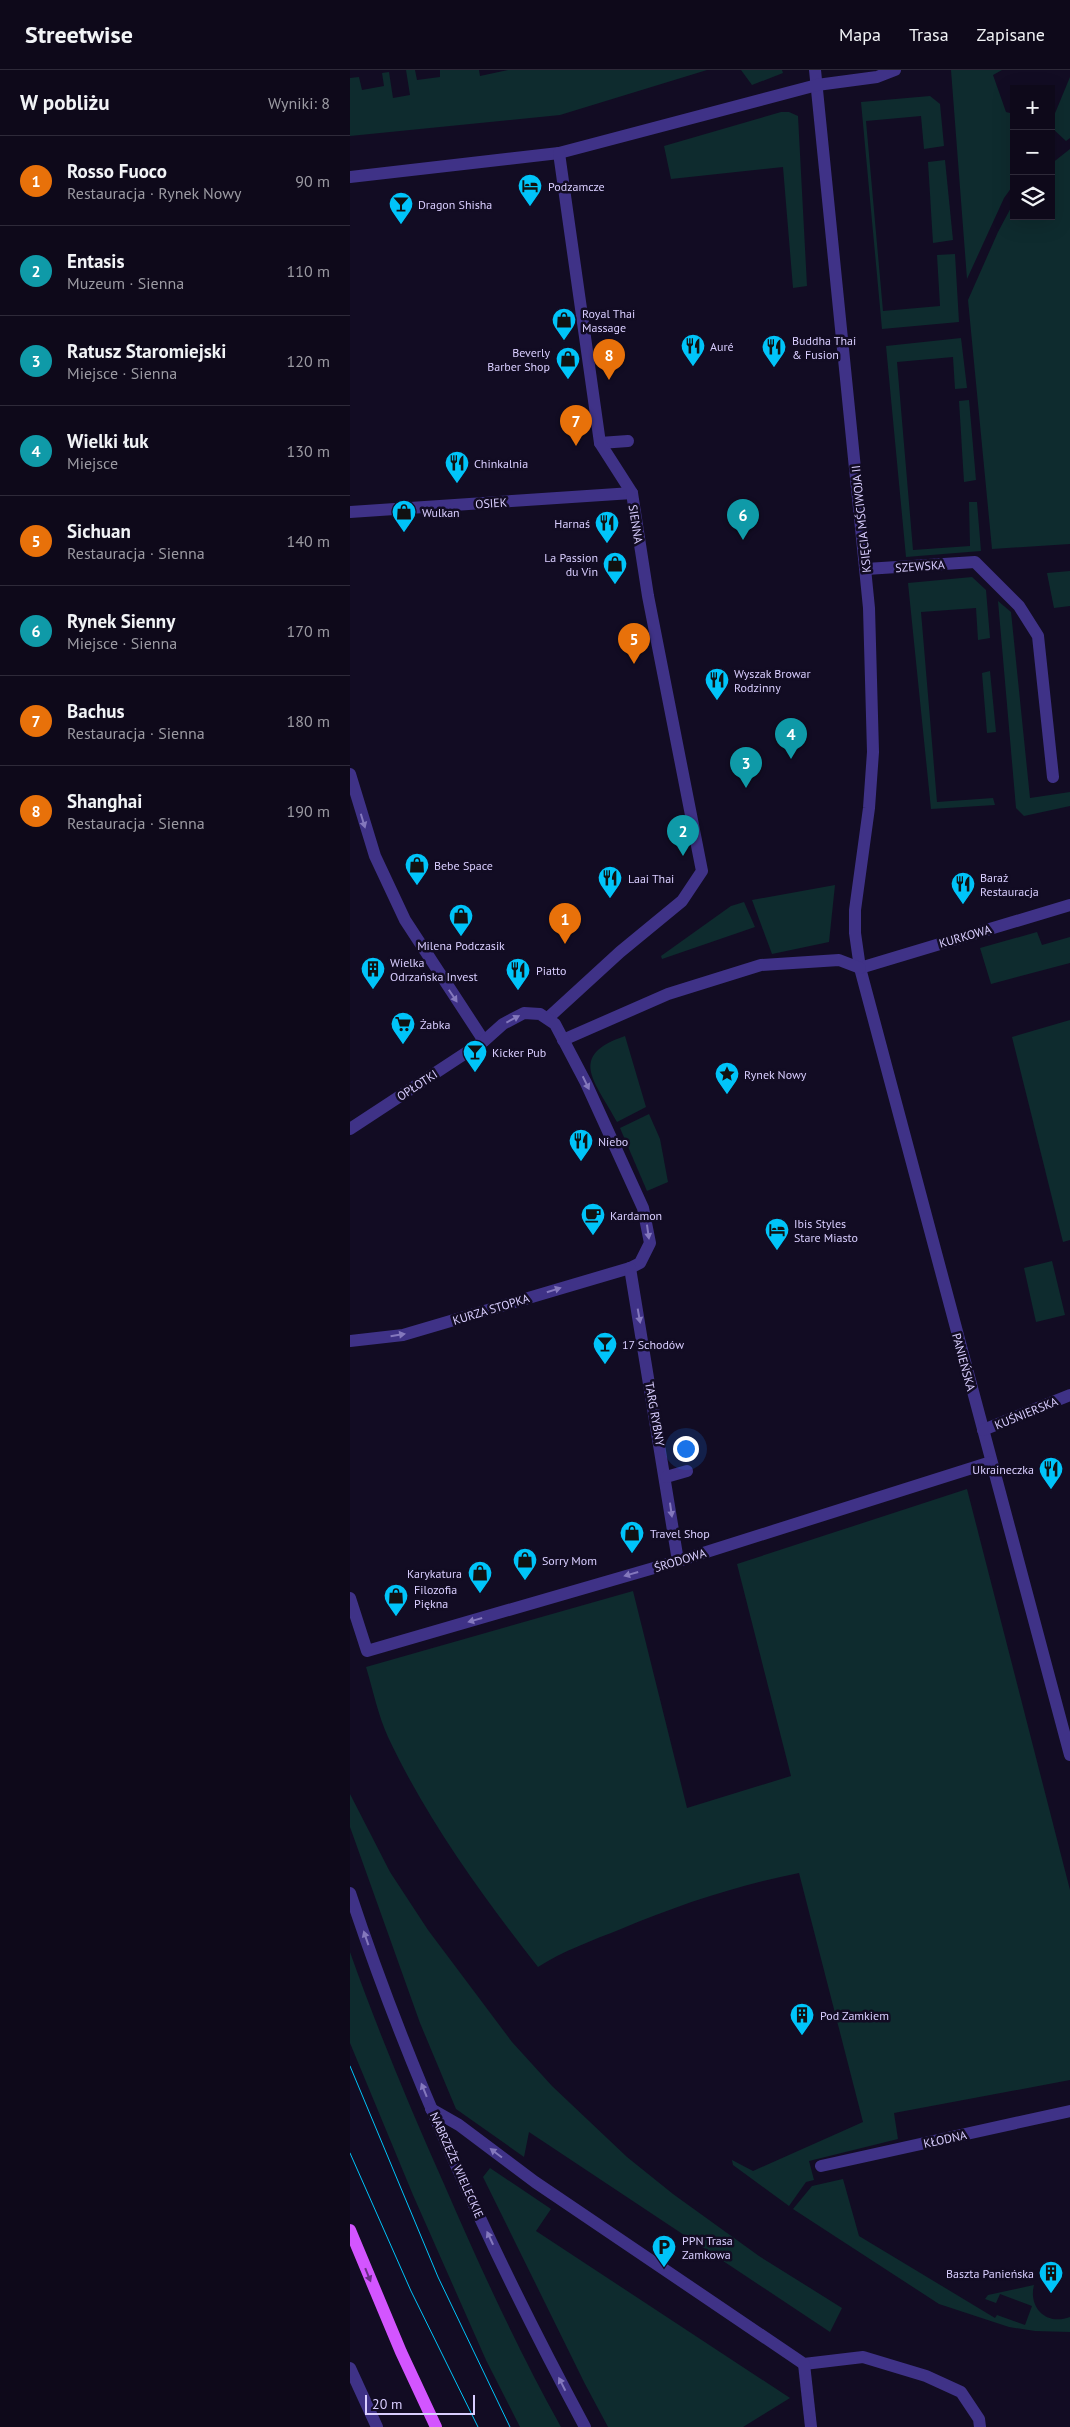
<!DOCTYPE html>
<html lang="pl">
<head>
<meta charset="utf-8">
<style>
	body { margin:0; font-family:"PT Sans",sans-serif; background:#1c1727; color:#f1f3f6 }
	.controls { position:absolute; right:15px; top:15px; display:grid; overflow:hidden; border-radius:0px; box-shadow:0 5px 20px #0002 }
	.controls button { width:45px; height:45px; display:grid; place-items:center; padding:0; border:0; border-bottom:1px solid #2e2a39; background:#0e091a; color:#f1f3f6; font:25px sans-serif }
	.scale { position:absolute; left:15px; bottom:12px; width:110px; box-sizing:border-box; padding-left:5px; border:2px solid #d9ceff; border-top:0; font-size:14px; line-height:18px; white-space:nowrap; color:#d9ceff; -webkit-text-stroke:4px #120c23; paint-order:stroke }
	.you { position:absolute; left:335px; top:1378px; width:18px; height:18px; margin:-12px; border:4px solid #fff; border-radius:50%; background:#1a73e8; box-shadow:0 0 0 8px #1a73e833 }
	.badge { display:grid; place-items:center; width:32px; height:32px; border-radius:50%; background:#0b8043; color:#fff; font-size:16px; font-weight:700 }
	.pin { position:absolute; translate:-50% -41px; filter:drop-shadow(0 1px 2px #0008) }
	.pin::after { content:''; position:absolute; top:26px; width:18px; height:15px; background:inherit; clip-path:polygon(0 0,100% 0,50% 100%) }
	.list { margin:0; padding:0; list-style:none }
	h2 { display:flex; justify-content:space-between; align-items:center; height:65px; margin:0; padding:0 20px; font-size:21px }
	h2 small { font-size:16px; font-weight:400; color:#9b9aa2 }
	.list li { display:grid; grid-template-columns:32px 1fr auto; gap:15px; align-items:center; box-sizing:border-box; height:90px; padding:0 20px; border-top:1px solid #2e2a39 }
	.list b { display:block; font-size:19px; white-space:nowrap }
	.list p { margin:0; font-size:16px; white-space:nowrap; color:#9b9aa2 }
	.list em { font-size:16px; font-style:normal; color:#9b9aa2 }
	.icon { flex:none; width:28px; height:28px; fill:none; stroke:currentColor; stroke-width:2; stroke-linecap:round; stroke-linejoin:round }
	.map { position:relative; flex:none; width:720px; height:2357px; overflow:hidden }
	header { display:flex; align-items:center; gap:30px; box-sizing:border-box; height:70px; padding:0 25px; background:#0e091a; border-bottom:1px solid #2e2a39 }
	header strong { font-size:24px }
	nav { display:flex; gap:28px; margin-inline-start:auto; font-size:18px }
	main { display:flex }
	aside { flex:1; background:#0e091a }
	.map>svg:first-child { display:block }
	.green { fill:#0e2b2e }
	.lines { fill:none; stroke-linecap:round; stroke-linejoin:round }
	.minor { stroke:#3f3287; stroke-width:12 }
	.major { stroke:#d355ff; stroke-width:12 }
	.tram { stroke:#00c4f9; stroke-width:1 }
	.oneway { fill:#8478bd }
	.oneway2 { fill:#692d86 }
	.labels { text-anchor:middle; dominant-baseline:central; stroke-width:5; stroke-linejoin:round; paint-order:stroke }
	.poi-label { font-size:12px; fill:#d9ceff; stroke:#120c23; text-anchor:start }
	.street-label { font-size:12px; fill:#d9ceff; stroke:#120c23 }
</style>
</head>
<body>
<header>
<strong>Streetwise</strong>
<nav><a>Mapa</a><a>Trasa</a><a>Zapisane</a></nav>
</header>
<main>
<aside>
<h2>W pobliżu<small>Wyniki: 8</small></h2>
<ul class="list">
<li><span class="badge" style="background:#e8710a">1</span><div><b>Rosso Fuoco</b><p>Restauracja · Rynek Nowy</p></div><em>90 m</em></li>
<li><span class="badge" style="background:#0f9aa8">2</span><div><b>Entasis</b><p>Muzeum · Sienna</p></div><em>110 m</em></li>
<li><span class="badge" style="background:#0f9aa8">3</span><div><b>Ratusz Staromiejski</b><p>Miejsce · Sienna</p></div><em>120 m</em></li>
<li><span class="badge" style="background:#0f9aa8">4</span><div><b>Wielki łuk</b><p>Miejsce</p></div><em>130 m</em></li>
<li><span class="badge" style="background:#e8710a">5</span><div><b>Sichuan</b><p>Restauracja · Sienna</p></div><em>140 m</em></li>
<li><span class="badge" style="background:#0f9aa8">6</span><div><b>Rynek Sienny</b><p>Miejsce · Sienna</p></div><em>170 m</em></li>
<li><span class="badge" style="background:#e8710a">7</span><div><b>Bachus</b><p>Restauracja · Sienna</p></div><em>180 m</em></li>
<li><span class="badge" style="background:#e8710a">8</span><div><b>Shanghai</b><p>Restauracja · Sienna</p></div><em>190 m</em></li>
</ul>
</aside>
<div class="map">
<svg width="720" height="2357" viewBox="0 0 720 2357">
	<rect width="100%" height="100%" fill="#120c23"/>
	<!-- green -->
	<g class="green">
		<path d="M 56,0 L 65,0 L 67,10 L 90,7 L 90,0 L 129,0 L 130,6 L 158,0 L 357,0 L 210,45 L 0,66 L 0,8 L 9,7 L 12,20 L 34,16 L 32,3 L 39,2 L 43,28 L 60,25 Z"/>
		<path d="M 391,0 L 432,0 L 433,3 L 402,15 Z"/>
		<path d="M 601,0 L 652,0 L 643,5 L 656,42 L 664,44 L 664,114 L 654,128 L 617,209 Z"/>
		<path d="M 720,7 L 720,68 L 716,71 L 701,57 L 701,53 Z"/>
		<path d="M 580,26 L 590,34 L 594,76 L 574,79 L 571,46 L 516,51 L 533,241 L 590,236 L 587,185 L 605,184 L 609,252 L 532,259 L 511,32 Z"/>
		<path d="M 431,42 L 439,42 L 448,46 L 457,216 L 443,218 L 433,97 L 321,109 L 314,76 Z"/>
		<path d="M 720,79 L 720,474 L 642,479 L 618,230 L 648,162 L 664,132 L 664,146 L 701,146 L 701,94 Z"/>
		<path d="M 595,90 L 603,170 L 583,173 L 578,92 Z"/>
		<path d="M 611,268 L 617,318 L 605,319 L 603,287 L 547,292 L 563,480 L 620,476 L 619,432 L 627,432 L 631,481 L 556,487 L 536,276 Z"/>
		<path d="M 619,330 L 626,410 L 614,412 L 609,331 Z"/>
		<path d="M 720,501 L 720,536 L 704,538 L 697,503 Z"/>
		<path d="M 622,507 L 636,520 L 640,568 L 628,570 L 626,538 L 571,542 L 587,732 L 643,728 L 645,735 L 581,739 L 558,513 Z"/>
		<path d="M 648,531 L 661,542 L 680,728 L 720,722 L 720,736 L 674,746 L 666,738 Z"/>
		<path d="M 640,601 L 646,662 L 637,663 L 632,603 Z"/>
		<path d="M 485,815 L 479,872 L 422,884 L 402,830 Z"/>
		<path d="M 394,832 L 405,857 L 312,889 L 311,886 L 381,836 Z"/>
		<path d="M 687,862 L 692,875 L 720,867 L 720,893 L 641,914 L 630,878 Z"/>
		<path d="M 720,950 L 720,1170 L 713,1172 L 662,967 Z"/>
		<path d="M 275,966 L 296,1037 L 267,1052 C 246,1012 216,986 275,966 Z"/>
		<path d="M 299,1044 L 310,1069 L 318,1112 L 297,1121 L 270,1058 Z"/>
		<path d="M 702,1191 L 715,1245 L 686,1252 L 674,1198 Z"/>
		<path d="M 617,1419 L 720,1820 L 720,2010 L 544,2043 L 548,2069 L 459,2091 L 464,2110 L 456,2112 L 439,2136 L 383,2095 L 382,2090 L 403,2101 L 513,2052 L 449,1803 C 388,1815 328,1835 271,1859 C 243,1870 213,1881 188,1897 C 133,1827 76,1748 38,1667 C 28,1645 23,1620 16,1597 L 283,1521 L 337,1738 L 441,1706 L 387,1494 Z"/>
		<path d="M 0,1724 L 40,1802 L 78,1860 L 162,1972 L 202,2016 L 277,2087 L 323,2124 L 409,2186 L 492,2238 L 480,2262 L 179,2062 L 174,2087 L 106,2039 L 70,1953 L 0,1757 Z"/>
		<path d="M 0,1882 C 28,1961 60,2038 94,2114 C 130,2197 167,2278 211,2357 L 170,2357 L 136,2290 L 63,2125 L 0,1973 Z"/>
		<path d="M 140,2098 L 201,2139 L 186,2161 L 440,2328 L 393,2357 L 258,2357 L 235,2314 L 133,2107 Z"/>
		<path d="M 493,2109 L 509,2166 L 645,2248 L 647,2245 L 675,2255 L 682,2236 L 650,2224 L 646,2233 L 635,2229 L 638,2225 L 684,2215 C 678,2238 697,2256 720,2247 L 720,2262 L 685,2261 L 659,2257 L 589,2234 L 443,2139 L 462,2116 Z"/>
	</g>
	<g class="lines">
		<!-- minor -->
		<g class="minor">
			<path d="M 465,0 L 519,538 L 523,682 L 519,738 L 505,840 L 505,863 L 510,898 L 720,1685"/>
			<path d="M 0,107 L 209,83 L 467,15 L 527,7 L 545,0"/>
			<path d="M 250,373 L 278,371"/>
			<path d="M 0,442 L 282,423"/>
			<path d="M 516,499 L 625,492 L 669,536 L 688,566 L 703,707"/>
			<path d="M 0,704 L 25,786 L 55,850 L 134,971"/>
			<path d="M 510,898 L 720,835"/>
			<path d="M 198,948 L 270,882 L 332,831 L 352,801 L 298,526 L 282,423 L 250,373 L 209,83"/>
			<path d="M 213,970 L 318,924 L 411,895 L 489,890 L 510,898"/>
			<path d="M 0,1059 L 134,971 L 153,954 L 174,943 L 190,944 L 205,954 L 236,1013 L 293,1138 L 300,1173 L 290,1193 L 280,1198 L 53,1265 L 0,1271"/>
			<path d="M 280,1198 L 328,1491"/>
			<path d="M 633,1360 L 720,1325"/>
			<path d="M 316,1407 L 337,1401"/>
			<path d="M 0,1528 L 17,1581 L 328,1491 L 641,1392"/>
			<path d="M 0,1823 C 61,2008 143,2186 235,2357"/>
			<path d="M 81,2039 L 109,2055 L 185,2112 L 454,2294 L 513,2287 L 576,2306 L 611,2322 L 629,2349 L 630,2357"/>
			<path d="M 471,2096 L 720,2041"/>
			<path d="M 454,2294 L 461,2357"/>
			<path d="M 0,2298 L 27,2357"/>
		</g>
		<!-- major -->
		<path class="major" d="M 0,2160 L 51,2282 L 86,2357"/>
		<!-- tram -->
		<g class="tram">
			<path d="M 0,1996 L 88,2207 L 160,2357"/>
			<path d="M 0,2083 L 61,2221 L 128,2357"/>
		</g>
	</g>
	<!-- one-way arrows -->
	<defs><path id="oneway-solid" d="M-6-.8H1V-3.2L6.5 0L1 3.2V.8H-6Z" transform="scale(1.25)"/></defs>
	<g class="oneway">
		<use href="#oneway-solid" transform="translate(13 751) rotate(73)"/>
		<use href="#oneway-solid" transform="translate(103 926) rotate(56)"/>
		<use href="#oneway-solid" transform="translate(163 949) rotate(-28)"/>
		<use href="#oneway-solid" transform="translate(236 1013) rotate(64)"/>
		<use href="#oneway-solid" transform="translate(298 1162) rotate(82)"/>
		<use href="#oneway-solid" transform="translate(204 1220) rotate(-17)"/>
		<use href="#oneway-solid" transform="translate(289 1246) rotate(80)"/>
		<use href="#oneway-solid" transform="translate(48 1265) rotate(-9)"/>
		<use href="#oneway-solid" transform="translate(321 1440) rotate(82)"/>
		<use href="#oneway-solid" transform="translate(281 1504) rotate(164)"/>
		<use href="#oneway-solid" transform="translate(125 1550) rotate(164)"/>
		<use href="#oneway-solid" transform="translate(16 1868) rotate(-109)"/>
		<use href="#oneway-solid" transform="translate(74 2020) rotate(-112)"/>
		<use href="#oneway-solid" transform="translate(146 2083) rotate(-143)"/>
		<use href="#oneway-solid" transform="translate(140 2168) rotate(-115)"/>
		<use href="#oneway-solid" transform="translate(212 2314) rotate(-117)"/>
	</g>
	<use class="oneway2" href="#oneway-solid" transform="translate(18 2205) rotate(68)"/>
	<!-- icons -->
	<defs>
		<symbol id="hotel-pin" viewBox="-11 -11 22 30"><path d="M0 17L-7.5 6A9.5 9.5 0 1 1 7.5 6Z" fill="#00c4f9" stroke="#120c23"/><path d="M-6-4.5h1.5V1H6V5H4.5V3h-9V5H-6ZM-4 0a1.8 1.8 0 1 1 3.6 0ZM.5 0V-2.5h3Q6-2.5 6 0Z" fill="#111"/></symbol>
		<symbol id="bar-pin" viewBox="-11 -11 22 30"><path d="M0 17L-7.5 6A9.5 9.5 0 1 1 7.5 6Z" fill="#00c4f9" stroke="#120c23"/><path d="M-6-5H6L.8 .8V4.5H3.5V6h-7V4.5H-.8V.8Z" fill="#111"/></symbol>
		<symbol id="shop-pin" viewBox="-11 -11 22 30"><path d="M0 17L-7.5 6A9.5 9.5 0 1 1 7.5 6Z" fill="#00c4f9" stroke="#120c23"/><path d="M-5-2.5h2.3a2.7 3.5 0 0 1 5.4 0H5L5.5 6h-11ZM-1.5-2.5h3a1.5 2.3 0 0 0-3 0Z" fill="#111"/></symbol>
		<symbol id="restaurant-pin" viewBox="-11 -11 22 30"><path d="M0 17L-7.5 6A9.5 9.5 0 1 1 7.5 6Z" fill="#00c4f9" stroke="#120c23"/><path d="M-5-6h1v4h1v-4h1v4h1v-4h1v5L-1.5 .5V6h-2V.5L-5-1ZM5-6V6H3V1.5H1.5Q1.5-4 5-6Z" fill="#111"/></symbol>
		<symbol id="building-pin" viewBox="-11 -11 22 30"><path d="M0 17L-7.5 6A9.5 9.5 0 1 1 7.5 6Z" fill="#00c4f9" stroke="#120c23"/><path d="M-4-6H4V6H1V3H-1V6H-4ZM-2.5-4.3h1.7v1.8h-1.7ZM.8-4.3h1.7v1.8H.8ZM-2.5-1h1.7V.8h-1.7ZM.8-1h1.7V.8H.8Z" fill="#111"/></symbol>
		<symbol id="supermarket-pin" viewBox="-11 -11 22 30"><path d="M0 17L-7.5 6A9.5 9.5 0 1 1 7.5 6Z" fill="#00c4f9" stroke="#120c23"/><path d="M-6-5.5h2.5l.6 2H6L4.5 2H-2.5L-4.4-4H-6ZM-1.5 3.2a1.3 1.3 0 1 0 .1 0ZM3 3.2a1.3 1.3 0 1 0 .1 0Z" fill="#111"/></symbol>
		<symbol id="sight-pin" viewBox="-11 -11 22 30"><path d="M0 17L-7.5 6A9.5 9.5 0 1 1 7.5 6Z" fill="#00c4f9" stroke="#120c23"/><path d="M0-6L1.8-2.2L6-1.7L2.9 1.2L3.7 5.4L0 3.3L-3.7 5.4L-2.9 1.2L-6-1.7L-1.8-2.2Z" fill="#111"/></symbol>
		<symbol id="cafe-pin" viewBox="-11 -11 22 30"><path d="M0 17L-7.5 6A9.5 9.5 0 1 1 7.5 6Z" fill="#00c4f9" stroke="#120c23"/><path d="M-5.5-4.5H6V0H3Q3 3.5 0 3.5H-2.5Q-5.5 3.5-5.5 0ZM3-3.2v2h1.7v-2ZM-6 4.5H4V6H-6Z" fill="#111"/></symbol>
		<symbol id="parking-pin" viewBox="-11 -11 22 30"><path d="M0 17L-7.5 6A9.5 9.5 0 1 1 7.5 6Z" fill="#00c4f9" stroke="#120c23"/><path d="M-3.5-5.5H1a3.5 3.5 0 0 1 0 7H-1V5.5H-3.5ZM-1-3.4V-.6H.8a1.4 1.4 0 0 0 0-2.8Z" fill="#111"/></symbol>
	</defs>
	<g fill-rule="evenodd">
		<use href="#hotel-pin" x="166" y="102" width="28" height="38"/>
		<use href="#bar-pin" x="37" y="120" width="28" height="38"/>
		<use href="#shop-pin" x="200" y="236" width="28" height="38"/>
		<use href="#restaurant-pin" x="329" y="262" width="28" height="38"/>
		<use href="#restaurant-pin" x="410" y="263" width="28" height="38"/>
		<use href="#shop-pin" x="204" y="275" width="28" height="38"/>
		<use href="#restaurant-pin" x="93" y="379" width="28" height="38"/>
		<use href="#shop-pin" x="40" y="428" width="28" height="38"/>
		<use href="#restaurant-pin" x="243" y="439" width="28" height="38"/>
		<use href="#shop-pin" x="251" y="480" width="28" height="38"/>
		<use href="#restaurant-pin" x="353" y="596" width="28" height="38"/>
		<use href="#shop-pin" x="53" y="781" width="28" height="38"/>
		<use href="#restaurant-pin" x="246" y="794" width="28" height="38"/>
		<use href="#restaurant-pin" x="599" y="800" width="28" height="38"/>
		<use href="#shop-pin" x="97" y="832" width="28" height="38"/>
		<use href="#building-pin" x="9" y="885" width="28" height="38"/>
		<use href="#restaurant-pin" x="154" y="886" width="28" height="38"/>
		<use href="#supermarket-pin" x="39" y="940" width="28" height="38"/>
		<use href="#bar-pin" x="111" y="968" width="28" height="38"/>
		<use href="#sight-pin" x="363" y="990" width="28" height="38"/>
		<use href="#restaurant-pin" x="217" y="1057" width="28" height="38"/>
		<use href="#cafe-pin" x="229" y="1131" width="28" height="38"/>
		<use href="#hotel-pin" x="413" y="1146" width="28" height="38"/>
		<use href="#bar-pin" x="241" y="1260" width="28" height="38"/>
		<use href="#restaurant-pin" x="687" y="1385" width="28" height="38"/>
		<use href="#shop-pin" x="268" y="1449" width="28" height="38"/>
		<use href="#shop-pin" x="161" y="1476" width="28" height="38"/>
		<use href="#shop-pin" x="116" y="1489" width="28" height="38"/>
		<use href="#shop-pin" x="32" y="1512" width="28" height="38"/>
		<use href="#building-pin" x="438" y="1931" width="28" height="38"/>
		<use href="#parking-pin" x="300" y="2163" width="28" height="38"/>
		<use href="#building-pin" x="687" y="2189" width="28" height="38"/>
	</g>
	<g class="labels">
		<!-- poi labels -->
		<g class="poi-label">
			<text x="198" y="116">Podzamcze</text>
			<text x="68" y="134">Dragon Shisha</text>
			<text x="232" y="243">Royal Thai<tspan x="232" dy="14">Massage</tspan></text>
			<text x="442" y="270">Buddha Thai<tspan x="442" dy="14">&amp; Fusion</tspan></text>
			<text x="360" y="276">Auré</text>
			<text x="200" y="282" text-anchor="end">Beverly<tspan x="200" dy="14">Barber Shop</tspan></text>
			<text x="124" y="393">Chinkalnia</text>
			<text x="72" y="442">Wulkan</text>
			<text x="240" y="453" text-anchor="end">Harnaś</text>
			<text x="248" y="487" text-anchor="end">La Passion<tspan x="248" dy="14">du Vin</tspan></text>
			<text x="384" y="603">Wyszak Browar<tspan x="384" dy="14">Rodzinny</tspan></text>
			<text x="84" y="795">Bebe Space</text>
			<text x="630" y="807">Baraż<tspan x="630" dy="14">Restauracja</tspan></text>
			<text x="278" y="808">Laai Thai</text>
			<text x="111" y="875" text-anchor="middle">Milena Podczasik</text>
			<text x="40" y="892">Wielka<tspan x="40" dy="14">Odrzańska Invest</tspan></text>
			<text x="186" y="900">Piatto</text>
			<text x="70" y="954">Żabka</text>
			<text x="142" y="982">Kicker Pub</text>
			<text x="394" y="1004">Rynek Nowy</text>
			<text x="248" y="1071">Niebo</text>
			<text x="260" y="1145">Kardamon</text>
			<text x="444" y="1153">Ibis Styles<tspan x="444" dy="14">Stare Miasto</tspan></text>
			<text x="272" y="1274">17 Schodów</text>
			<text x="684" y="1399" text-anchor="end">Ukraineczka</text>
			<text x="300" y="1463">Travel Shop</text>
			<text x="192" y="1490">Sorry Mom</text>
			<text x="112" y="1503" text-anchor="end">Karykatura</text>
			<text x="64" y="1519">Filozofia<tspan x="64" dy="14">Piękna</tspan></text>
			<text x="470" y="1945">Pod Zamkiem</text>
			<text x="332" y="2170">PPN Trasa<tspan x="332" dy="14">Zamkowa</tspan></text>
			<text x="684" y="2203" text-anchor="end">Baszta Panieńska</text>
		</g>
		<!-- street labels -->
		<g class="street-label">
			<text transform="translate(141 433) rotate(-4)">OSIEK</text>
			<text transform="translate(511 449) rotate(-96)">KSIĘCIA MŚCIWOJA II</text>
			<text transform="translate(286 454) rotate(81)">SIENNA</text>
			<text transform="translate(570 496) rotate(-4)">SZEWSKA</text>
			<text transform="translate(615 866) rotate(-16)">KURKOWA</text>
			<text transform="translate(67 1015) rotate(-33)">OPŁOTKI</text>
			<text transform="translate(141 1239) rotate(-17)">KURZA STOPKA</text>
			<text transform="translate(614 1292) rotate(75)">PANIEŃSKA</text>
			<text transform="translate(676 1343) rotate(-22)">KUŚNIERSKA</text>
			<text transform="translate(305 1344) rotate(80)">TARG RYBNY</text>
			<text transform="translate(330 1490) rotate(-17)">ŚRODOWA</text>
			<text transform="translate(595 2069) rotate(-12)">KŁODNA</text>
			<text transform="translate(107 2095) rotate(66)">NABRZEŻE WIELECKIE</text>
		</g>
	</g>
</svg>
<div class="controls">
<button>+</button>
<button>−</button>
<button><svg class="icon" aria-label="layers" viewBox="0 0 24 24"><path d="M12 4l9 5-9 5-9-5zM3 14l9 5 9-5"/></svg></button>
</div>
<div class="scale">20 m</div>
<div class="you"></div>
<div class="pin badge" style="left:215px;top:874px;background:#e8710a">1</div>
<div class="pin badge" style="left:333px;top:786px;background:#0f9aa8">2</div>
<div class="pin badge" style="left:396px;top:718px;background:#0f9aa8">3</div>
<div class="pin badge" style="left:441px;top:689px;background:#0f9aa8">4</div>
<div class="pin badge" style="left:284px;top:594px;background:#e8710a">5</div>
<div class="pin badge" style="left:393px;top:470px;background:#0f9aa8">6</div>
<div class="pin badge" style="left:226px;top:376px;background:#e8710a">7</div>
<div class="pin badge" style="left:259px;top:310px;background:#e8710a">8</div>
</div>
</main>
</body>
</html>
